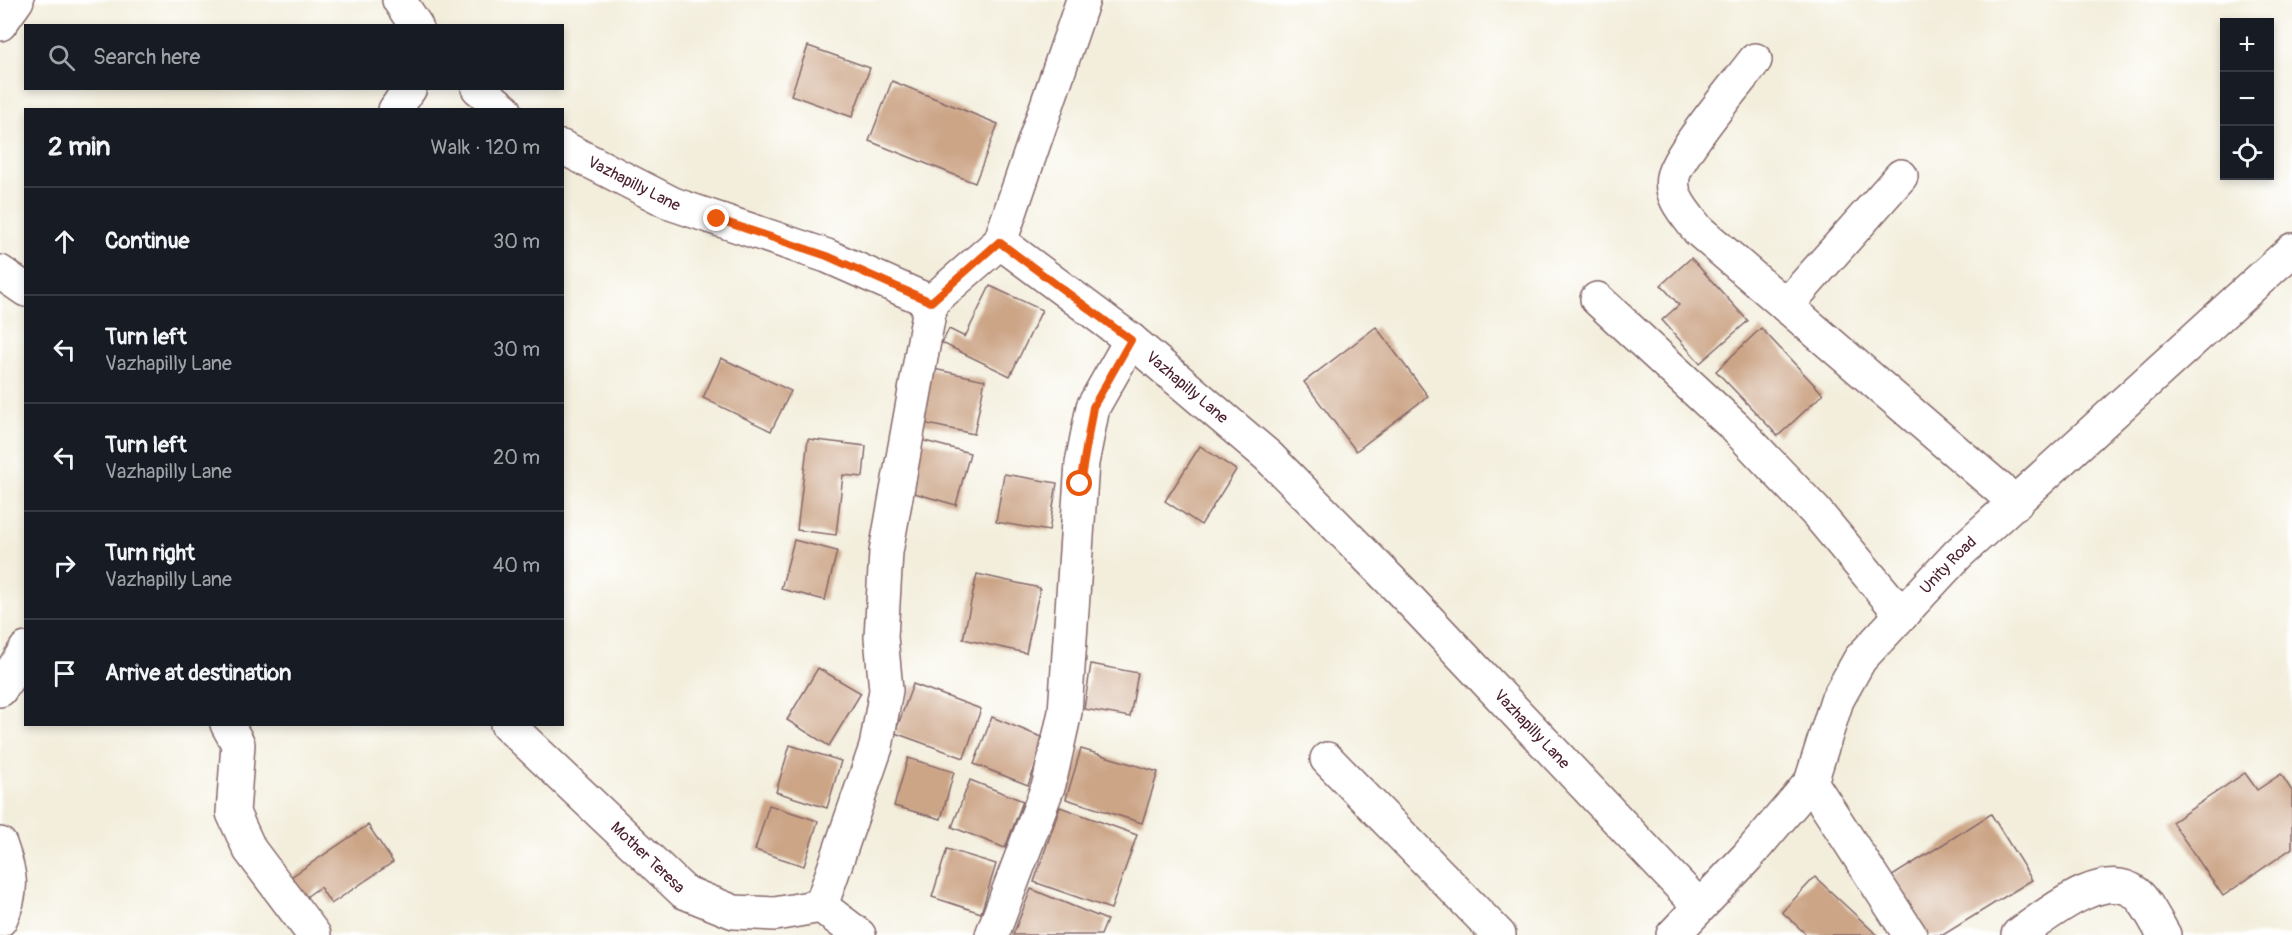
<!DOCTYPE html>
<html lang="en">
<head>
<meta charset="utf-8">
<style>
	body { margin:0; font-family:Pangolin,sans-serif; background:#242831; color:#f1f3f6 }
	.controls { position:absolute; right:18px; top:18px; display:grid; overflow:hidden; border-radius:0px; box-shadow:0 3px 9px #0003 }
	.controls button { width:54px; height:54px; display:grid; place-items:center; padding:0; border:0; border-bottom:2px solid #363941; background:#171b24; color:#f1f3f6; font:30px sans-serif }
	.stop { position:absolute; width:18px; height:18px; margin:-14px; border:4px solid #ea580c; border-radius:50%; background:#fff }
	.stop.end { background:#ea580c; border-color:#fff; box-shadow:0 2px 6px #0008 }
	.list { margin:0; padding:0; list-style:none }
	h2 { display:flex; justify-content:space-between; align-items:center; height:78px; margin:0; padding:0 24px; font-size:26px }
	h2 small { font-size:20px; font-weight:400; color:#9ea1a6 }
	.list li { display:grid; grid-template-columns:39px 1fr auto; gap:18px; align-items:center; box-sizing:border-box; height:108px; padding:0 24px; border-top:2px solid #363941 }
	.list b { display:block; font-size:22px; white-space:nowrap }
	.list p { margin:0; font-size:20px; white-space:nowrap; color:#9ea1a6 }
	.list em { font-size:20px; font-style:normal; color:#9ea1a6 }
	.icon { flex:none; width:33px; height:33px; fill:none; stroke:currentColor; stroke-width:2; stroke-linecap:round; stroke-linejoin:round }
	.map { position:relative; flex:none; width:2292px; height:935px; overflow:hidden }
	.search { position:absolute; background:#171b24; box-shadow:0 3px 9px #0003; left:24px; top:24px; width:540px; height:66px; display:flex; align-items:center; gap:15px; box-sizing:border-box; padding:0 21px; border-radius:0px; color:#9ea1a6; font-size:22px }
	.panel { position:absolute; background:#171b24; box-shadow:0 3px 9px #0003; left:24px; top:108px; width:540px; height:618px; border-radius:0px }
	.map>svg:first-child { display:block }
	.building { fill:#cca587 }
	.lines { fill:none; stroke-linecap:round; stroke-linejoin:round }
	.minor-casing { stroke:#856769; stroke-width:36 }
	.minor { stroke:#fff; stroke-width:33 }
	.route { stroke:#ea580c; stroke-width:8 }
	.labels { text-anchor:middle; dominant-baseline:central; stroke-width:4.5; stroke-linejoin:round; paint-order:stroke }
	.street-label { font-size:16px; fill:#4a1f2b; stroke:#fff }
</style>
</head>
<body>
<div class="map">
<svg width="2292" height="935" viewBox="0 0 2292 935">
	<rect width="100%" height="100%" fill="#fff"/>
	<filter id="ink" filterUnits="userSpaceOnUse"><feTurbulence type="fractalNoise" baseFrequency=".0167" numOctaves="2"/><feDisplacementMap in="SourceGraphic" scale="12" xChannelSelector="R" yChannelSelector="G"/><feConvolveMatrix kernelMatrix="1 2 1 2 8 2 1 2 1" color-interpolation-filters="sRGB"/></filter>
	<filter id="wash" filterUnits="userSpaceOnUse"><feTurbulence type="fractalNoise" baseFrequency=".008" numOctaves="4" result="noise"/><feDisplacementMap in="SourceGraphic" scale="24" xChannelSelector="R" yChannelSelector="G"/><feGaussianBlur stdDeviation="1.35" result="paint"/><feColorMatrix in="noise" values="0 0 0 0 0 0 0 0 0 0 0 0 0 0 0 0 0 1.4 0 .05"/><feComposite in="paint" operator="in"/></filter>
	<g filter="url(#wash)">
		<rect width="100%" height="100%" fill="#f3eedc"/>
		<g id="blocks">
			<!-- building -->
			<g class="building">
				<path d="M 808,46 L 870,68 L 852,117 L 791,95 Z"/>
				<path d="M 892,81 L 998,124 L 975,183 L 869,141 Z"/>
				<path d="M 1691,258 L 1748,321 L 1700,363 L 1662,320 L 1679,305 L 1661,285 Z"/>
				<path d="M 990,286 L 1042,310 L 1010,376 L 942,343 L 949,329 L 965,337 Z"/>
				<path d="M 1376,327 L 1428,396 L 1356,451 L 1304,382 Z"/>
				<path d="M 1761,328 L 1823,394 L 1778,436 L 1716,371 Z"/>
				<path d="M 721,358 L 791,391 L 771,431 L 703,398 Z"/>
				<path d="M 929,368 L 985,380 L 974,434 L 918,422 Z"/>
				<path d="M 808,439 L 866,446 L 863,477 L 843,475 L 836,535 L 797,530 Z"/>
				<path d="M 921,440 L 970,453 L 956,505 L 907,491 Z"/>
				<path d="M 1200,446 L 1236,470 L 1201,525 L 1165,501 Z"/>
				<path d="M 1004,474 L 1057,483 L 1049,531 L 996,522 Z"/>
				<path d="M 794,540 L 837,551 L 825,600 L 781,589 Z"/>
				<path d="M 977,574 L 1040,588 L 1026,653 L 963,639 Z"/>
				<path d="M 1091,664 L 1138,673 L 1130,717 L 1084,709 Z"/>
				<path d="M 818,668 L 861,693 L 829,746 L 787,720 Z"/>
				<path d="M 913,684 L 981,709 L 964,758 L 895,733 Z"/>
				<path d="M 992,717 L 1046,739 L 1028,785 L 974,764 Z"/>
				<path d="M 790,745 L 841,761 L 827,808 L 776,792 Z"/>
				<path d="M 1081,749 L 1158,772 L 1142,823 L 1066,799 Z"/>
				<path d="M 908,758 L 954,772 L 941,819 L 894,806 Z"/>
				<path d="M 2245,773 L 2257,790 L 2281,774 L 2292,791 L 2292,848 L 2223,896 L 2172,822 Z"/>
				<path d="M 970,780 L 1023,801 L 1005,848 L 952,827 Z"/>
				<path d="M 769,805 L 818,821 L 804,866 L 755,850 Z"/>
				<path d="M 1060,807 L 1137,835 L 1111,909 L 1034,882 Z"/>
				<path d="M 1991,814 L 2032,880 L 1943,935 L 1924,935 L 1889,878 Z"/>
				<path d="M 368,825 L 393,862 L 331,904 L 320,887 L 299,902 L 285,881 Z"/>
				<path d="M 947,849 L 996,864 L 981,913 L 932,897 Z"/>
				<path d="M 1815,877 L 1877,935 L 1807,935 L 1782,912 Z"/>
				<path d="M 1031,889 L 1107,920 L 1101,935 L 1013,935 Z"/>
			</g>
		</g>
	</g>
	<g filter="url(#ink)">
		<use href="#blocks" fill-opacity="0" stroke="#856769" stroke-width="1.5"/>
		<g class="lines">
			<defs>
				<g id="minor">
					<path d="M 399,0 L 416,26"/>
					<path d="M 0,24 L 17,0"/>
					<path d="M 1755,60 C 1737,84 1678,153 1673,177 C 1669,198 1687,215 1698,230 L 2016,503"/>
					<path d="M 478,88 L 505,110"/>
					<path d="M 395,110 L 410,88"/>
					<path id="s1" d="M 562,147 L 673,204 L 827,256 L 931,302 L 1000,242"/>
					<path id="s2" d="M 1000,242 L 1131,340 L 1268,456 L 1403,593 L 1699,906"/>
					<path d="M 1000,242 L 1083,0"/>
					<path d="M 0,272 L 26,290"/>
					<path d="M 1597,299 L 1735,427 L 1816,512 L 1902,615"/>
					<path d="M 1786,306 L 1901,176"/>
					<path d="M 0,690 L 26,649"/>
					<path d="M 227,724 L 238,744 L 233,813 L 250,850 L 314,935"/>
					<path id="s3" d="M 507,724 L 684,892 L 734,912 L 775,914 L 821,906"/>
					<path d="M 1327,759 L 1499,935"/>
					<path d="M 1811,782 L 1910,935"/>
					<path d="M 0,844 C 11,874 14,891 0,920"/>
					<path d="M 859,935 L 821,906 L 876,747 L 886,690 L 881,637 L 886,552 L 931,302"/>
					<path d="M 992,935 L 1049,784 L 1065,712 L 1082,463 L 1093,407 L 1131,340"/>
					<path id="s4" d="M 1673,935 L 1747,857 L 1811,782 L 1837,700 L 1860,659 L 1958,554 L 2292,250"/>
					<path d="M 2018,935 C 2046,916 2103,867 2136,893 C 2147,902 2156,922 2164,935"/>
				</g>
			</defs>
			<!-- minor casing -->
			<use href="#minor" class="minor-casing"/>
			<!-- minor -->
			<use href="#minor" class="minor"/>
		</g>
	</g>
	<g class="lines" filter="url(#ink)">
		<!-- route -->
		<path class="route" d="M 717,219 L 827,256 L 931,302 L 999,242 L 1131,340 L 1093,407 L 1080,484"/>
	</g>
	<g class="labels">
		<!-- street labels -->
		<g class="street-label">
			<text stroke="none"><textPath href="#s1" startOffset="81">Vazhapilly Lane</textPath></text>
			<text stroke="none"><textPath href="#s2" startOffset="237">Vazhapilly Lane</textPath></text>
			<text stroke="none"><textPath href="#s4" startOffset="468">Unity Road</textPath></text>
			<text stroke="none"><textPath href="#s2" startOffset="723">Vazhapilly Lane</textPath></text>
			<text stroke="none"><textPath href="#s3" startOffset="194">Mother Teresa</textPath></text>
		</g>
	</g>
</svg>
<div class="controls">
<button>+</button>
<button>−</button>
<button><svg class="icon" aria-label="locate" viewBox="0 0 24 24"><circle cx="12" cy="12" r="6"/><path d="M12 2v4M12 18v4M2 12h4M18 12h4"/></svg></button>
</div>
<div class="stop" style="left:1080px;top:484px"></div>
<div class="stop end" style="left:717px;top:219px"></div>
<div class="search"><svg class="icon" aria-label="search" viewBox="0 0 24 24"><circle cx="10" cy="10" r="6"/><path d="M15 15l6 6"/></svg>Search here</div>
<section class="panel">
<h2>2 min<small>Walk · 120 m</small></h2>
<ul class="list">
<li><svg class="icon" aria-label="ahead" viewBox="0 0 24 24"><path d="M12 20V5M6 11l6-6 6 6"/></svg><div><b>Continue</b></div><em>30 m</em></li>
<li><svg class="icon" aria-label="left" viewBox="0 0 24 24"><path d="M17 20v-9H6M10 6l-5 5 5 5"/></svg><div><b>Turn left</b><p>Vazhapilly Lane</p></div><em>30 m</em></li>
<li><svg class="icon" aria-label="left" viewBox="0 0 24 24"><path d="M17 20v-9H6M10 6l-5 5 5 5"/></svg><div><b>Turn left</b><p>Vazhapilly Lane</p></div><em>20 m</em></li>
<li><svg class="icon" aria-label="right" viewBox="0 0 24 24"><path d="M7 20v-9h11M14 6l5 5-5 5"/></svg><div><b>Turn right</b><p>Vazhapilly Lane</p></div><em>40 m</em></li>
<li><svg class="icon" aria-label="arrive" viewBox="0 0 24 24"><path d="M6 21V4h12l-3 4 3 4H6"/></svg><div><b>Arrive at destination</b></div></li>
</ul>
</section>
</div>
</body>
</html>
